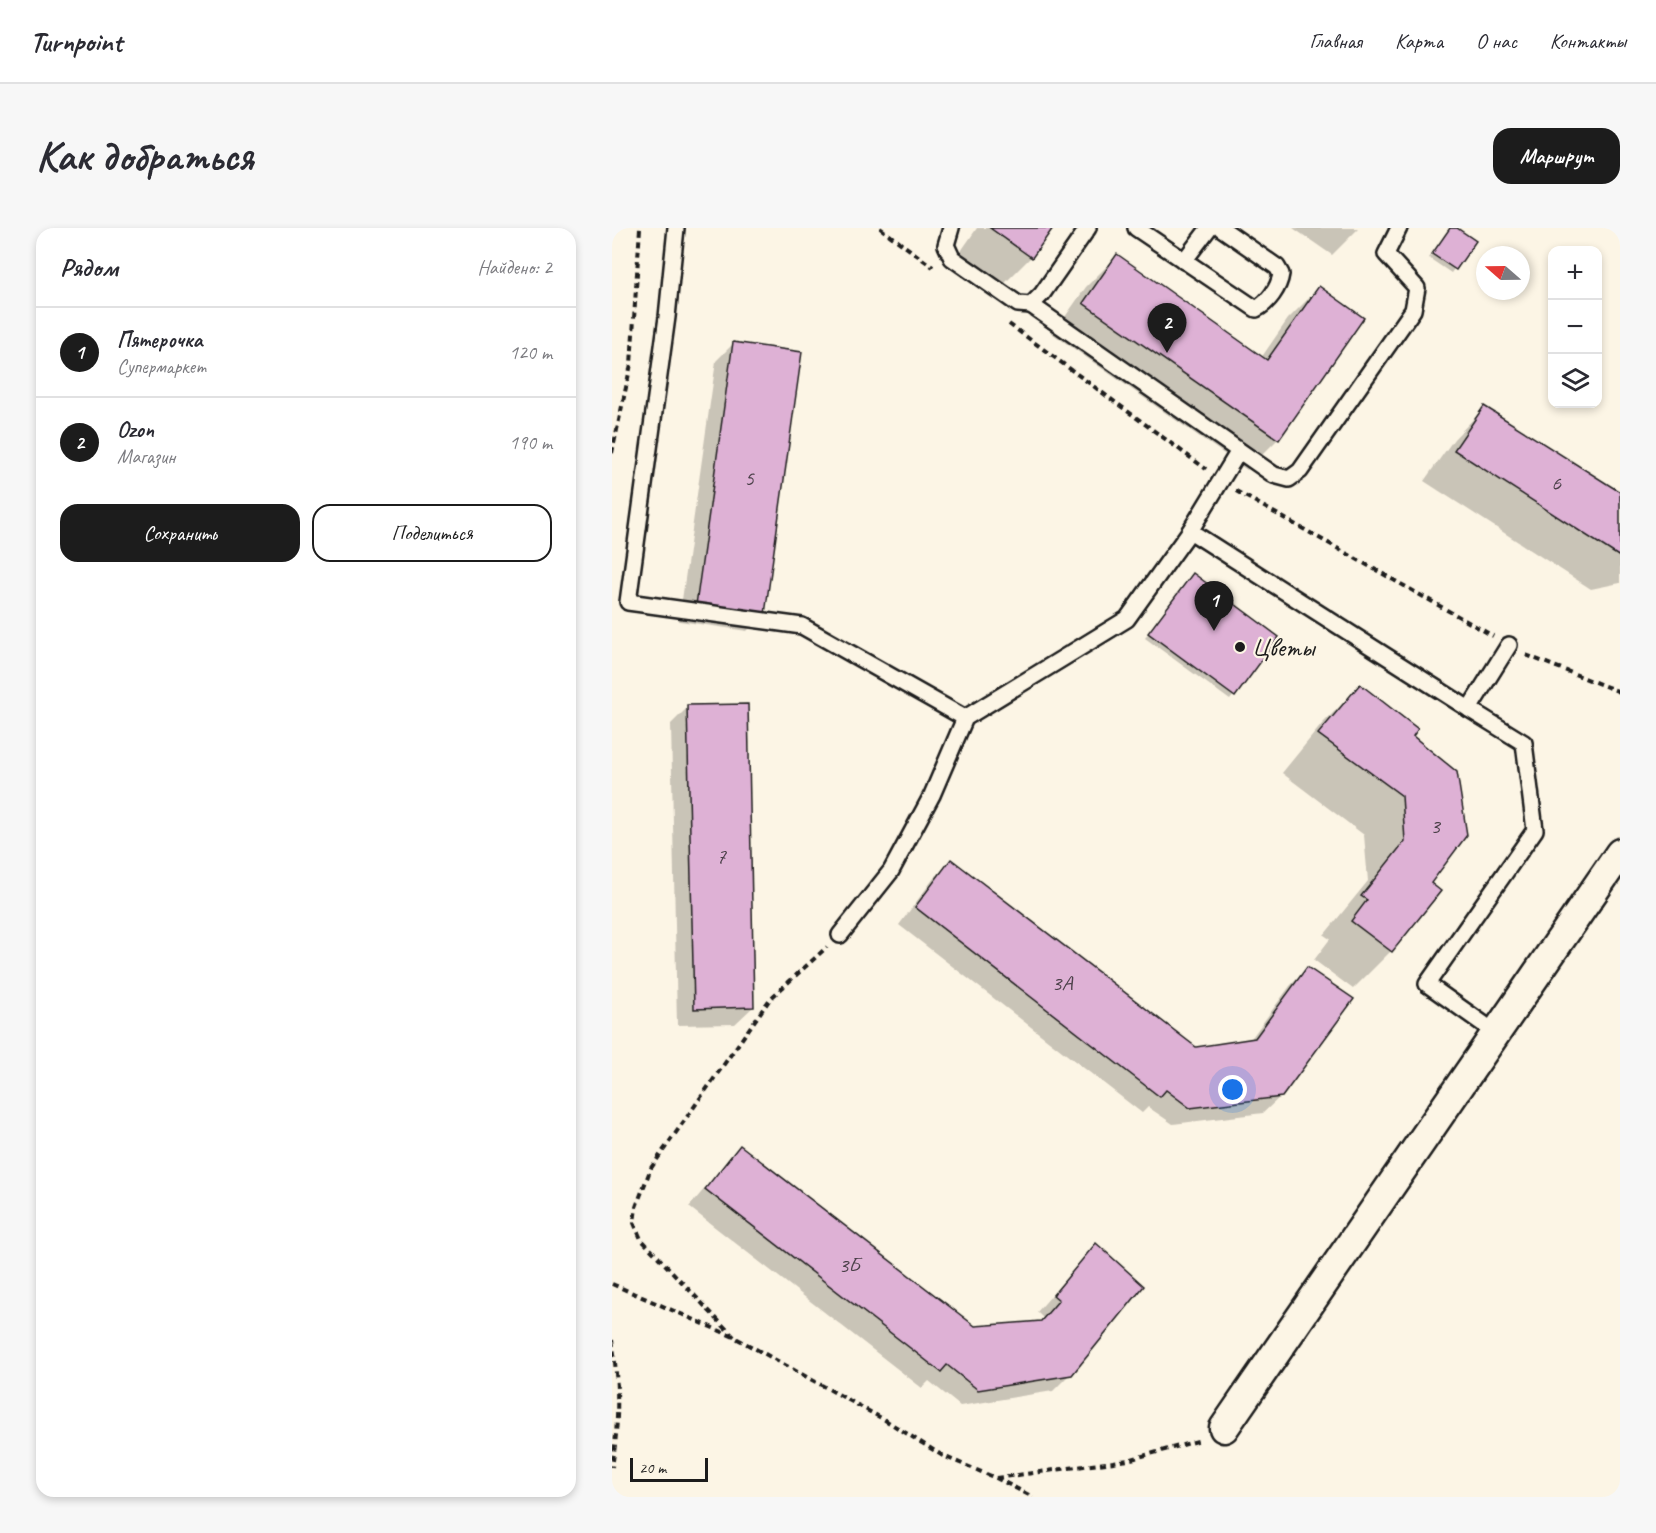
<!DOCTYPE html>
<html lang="ru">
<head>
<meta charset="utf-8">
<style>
	body { margin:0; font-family:Caveat,sans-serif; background:#f7f7f7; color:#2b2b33 }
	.controls { position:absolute; right:18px; top:18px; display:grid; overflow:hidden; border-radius:12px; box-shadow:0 3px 9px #0003 }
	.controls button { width:54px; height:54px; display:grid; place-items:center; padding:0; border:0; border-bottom:2px solid #e1e1e2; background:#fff; color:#2b2b33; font:30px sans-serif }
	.compass { position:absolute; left:864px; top:18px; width:54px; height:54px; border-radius:50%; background:#fff; box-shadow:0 3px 9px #0003; rotate:290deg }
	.scale { position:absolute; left:18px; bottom:15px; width:78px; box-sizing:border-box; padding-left:6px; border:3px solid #1c1c1c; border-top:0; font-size:16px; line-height:21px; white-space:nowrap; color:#1c1c1c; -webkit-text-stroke:4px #fcf5e5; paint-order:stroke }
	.you { position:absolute; left:621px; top:862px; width:21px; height:21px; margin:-15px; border:4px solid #fff; border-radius:50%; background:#1a73e8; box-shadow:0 0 0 9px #1a73e833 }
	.badge { display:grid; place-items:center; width:39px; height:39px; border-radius:50%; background:#1c1c1c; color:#fff; font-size:20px; font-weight:700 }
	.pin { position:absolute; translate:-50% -50px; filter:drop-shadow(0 2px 3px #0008) }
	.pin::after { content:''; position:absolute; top:32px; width:21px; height:18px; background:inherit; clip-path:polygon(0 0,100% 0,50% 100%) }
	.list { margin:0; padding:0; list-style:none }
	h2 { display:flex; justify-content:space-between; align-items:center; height:78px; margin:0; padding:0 24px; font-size:26px }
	h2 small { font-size:20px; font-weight:400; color:#7c7c81 }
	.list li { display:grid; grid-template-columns:39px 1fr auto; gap:18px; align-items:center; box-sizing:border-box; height:90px; padding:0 24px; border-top:2px solid #e1e1e2 }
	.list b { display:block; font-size:22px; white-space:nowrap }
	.list p { margin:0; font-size:20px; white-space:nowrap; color:#7c7c81 }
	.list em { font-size:20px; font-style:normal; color:#7c7c81 }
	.actions { display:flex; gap:12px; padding:18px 24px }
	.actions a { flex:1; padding:14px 0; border:2px solid #1c1c1c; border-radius:18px; text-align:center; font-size:21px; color:#1c1c1c }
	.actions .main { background:#1c1c1c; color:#fff }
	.icon { flex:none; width:33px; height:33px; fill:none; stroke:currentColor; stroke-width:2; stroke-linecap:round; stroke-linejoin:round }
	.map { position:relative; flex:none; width:1008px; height:1269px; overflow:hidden; border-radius:18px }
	header { display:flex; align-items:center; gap:36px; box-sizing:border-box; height:84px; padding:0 30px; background:#fff; border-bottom:2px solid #e1e1e2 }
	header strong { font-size:28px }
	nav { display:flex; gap:33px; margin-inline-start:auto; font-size:21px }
	.intro { display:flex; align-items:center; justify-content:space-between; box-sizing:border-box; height:144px; padding:0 36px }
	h1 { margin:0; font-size:42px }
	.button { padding:15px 27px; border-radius:18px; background:#1c1c1c; color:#fff; font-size:21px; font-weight:700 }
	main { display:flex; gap:36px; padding:0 36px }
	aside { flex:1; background:#fff; border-radius:18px; box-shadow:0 3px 9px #0003 }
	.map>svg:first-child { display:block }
	.shadow { fill:#0003 }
	.building { fill:#deb1d5; stroke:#1c1c1c; stroke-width:1.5 }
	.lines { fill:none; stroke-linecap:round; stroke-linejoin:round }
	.lane-casing { stroke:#1c1c1c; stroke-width:20 }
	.street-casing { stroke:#1c1c1c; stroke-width:33 }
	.path { stroke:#1c1c1c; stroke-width:4; stroke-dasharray:6 4.5; stroke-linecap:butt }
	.lane { stroke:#fcf5e5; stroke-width:15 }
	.street { stroke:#fcf5e5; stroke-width:28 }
	.poi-dot { fill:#1c1c1c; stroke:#fcf5e5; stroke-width:2 }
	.labels { text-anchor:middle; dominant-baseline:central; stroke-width:4.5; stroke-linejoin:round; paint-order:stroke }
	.number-label { font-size:22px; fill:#4c414a }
	.poi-label { font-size:26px; fill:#1c1c1c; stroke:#fcf5e5; text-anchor:start }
</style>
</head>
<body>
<header>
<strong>Turnpoint</strong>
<nav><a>Главная</a><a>Карта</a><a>О нас</a><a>Контакты</a></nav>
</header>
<div class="intro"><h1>Как добраться</h1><a class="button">Маршрут</a></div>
<main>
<aside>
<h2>Рядом<small>Найдено: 2</small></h2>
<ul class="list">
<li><span class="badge">1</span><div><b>Пятерочка</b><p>Супермаркет</p></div><em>120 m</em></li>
<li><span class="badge">2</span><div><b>Ozon</b><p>Магазин</p></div><em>190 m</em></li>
</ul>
<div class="actions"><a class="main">Сохранить</a><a>Поделиться</a></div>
</aside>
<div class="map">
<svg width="1008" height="1269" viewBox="0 0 1008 1269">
	<rect width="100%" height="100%" fill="#fcf5e5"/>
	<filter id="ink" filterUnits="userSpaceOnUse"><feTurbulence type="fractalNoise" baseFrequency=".0167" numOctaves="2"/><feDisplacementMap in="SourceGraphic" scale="12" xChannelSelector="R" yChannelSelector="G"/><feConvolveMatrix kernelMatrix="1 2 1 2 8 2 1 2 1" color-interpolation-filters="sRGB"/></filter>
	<g filter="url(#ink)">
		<!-- shadow -->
		<g class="shadow">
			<path d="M 365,0 L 439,0 L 419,29 L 389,59 L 345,29 Z"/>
			<path d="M 681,0 L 747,0 L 720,27 Z"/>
			<path d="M 839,0 L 862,13 L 839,45 L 817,30 Z"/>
			<path d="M 505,28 L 649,130 L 676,91 L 707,60 L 666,211 L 635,242 L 441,106 L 474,59 Z"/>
			<path d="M 121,116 L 152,385 L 135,403 L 67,393 L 104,133 Z"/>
			<path d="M 872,180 L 1008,266 L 1008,355 L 979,361 L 812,253 L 842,211 Z"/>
			<path d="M 577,351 L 665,409 L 618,472 L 533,410 Z"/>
			<path d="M 748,458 L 799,508 L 817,655 L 779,723 L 741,761 L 702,732 L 718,711 L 712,707 L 756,653 L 752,607 L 670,545 L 710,496 Z"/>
			<path d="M 76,479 L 141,779 L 123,796 L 65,797 L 59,496 Z"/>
			<path d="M 339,633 L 583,821 L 638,812 L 678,758 L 695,741 L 669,868 L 651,885 L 561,896 L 536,879 L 530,885 L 287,697 L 322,650 Z"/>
			<path d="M 128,919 L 362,1099 L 427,1094 L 431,1090 L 425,1084 L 484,1017 L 458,1146 L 441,1163 L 348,1178 L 317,1153 L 310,1160 L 77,979 Z"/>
		</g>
		<!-- building -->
		<g class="building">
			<path d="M 378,0 L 441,0 L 420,30 Z"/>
			<path d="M 838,0 L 845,0 L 864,13 L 844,42 L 820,26 Z"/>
			<path d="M 505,26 L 655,132 L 707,58 L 752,90 L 667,212 L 471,75 Z"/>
			<path d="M 121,114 L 190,124 L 153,386 L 84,377 Z"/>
			<path d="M 872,178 L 1008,264 L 1008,329 L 842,222 Z"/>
			<path d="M 581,345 L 667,409 L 623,469 L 536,405 Z"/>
			<path d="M 748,456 L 806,501 L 801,508 L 845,544 L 855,607 L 819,655 L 829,663 L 780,724 L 739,693 L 755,672 L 749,668 L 793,613 L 790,568 L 706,506 Z"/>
			<path d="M 136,476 L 142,779 L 82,781 L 75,477 Z"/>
			<path d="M 339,631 L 584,819 L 643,810 L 695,739 L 742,771 L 670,869 L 578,880 L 554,862 L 548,869 L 303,679 Z"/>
			<path d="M 128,917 L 363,1098 L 429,1093 L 447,1072 L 441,1067 L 484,1015 L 532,1058 L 460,1147 L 366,1162 L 335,1137 L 329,1144 L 93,961 Z"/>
		</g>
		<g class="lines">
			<defs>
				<g id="lane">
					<path d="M 64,0 L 55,89 L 16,374 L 190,398 L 353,490"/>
					<path d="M 339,0 L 334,17 L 340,30 L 406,76 L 419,77 L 430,66 L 476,0"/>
					<path d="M 524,0 L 644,81 C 656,75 667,60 669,46 L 665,39 L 609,0"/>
					<path d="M 572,33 L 597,0"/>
					<path d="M 419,77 L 662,247 L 677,251 L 688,243 L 801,82 L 805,60 L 774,26 L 787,0"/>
					<path d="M 578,303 L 627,223"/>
					<path d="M 228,707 L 279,643 L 320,567 L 353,490 L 515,391 L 578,303 L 857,481"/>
					<path d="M 884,805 L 815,756 L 923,602 L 912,515 L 857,481 L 897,417"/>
				</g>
				<path id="street" d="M 612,1200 L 1008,625"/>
			</defs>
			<!-- lane casing -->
			<use href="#lane" class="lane-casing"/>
			<!-- street casing -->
			<use href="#street" class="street-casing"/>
			<!-- path -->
			<g class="path">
				<path d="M 268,0 L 321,39"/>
				<path d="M 397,96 L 594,241"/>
				<path d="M 0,225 L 19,136 L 28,0"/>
				<path d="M 624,263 L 881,408"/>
				<path d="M 914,427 L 1008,464"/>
				<path d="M 0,1056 L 122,1109 L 273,1192 L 331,1228 L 384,1250 L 421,1269"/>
				<path d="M 122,1109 L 29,1011 L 22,995 L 24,979 L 39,940 L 158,771 L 215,719"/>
				<path d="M 0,1112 C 7,1156 7,1195 0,1239"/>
				<path d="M 384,1250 L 516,1232 L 589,1212"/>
			</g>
			<!-- lane -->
			<use href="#lane" class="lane"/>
			<!-- street -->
			<use href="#street" class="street"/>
		</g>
	</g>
	<!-- markers -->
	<circle class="poi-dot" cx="628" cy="419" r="6"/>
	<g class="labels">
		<!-- number labels -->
		<g class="number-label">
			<text x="137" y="250">5</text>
			<text x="944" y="255">6</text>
			<text x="823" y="598">3</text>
			<text x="109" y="628">7</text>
			<text x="450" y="755">3А</text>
			<text x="237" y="1037">3Б</text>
		</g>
		<!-- poi labels -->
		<g class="poi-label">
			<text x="640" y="419">Цветы</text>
		</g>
	</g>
</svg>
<div class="controls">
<button>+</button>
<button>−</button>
<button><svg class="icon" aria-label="layers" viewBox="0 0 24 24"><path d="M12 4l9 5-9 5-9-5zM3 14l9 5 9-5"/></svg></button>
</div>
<svg class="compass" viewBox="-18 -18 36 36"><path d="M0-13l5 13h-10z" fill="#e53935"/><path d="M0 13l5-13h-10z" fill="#7c7c81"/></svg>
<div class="scale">20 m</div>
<div class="you"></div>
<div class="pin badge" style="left:602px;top:403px">1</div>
<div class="pin badge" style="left:555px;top:125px">2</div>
</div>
</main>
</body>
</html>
